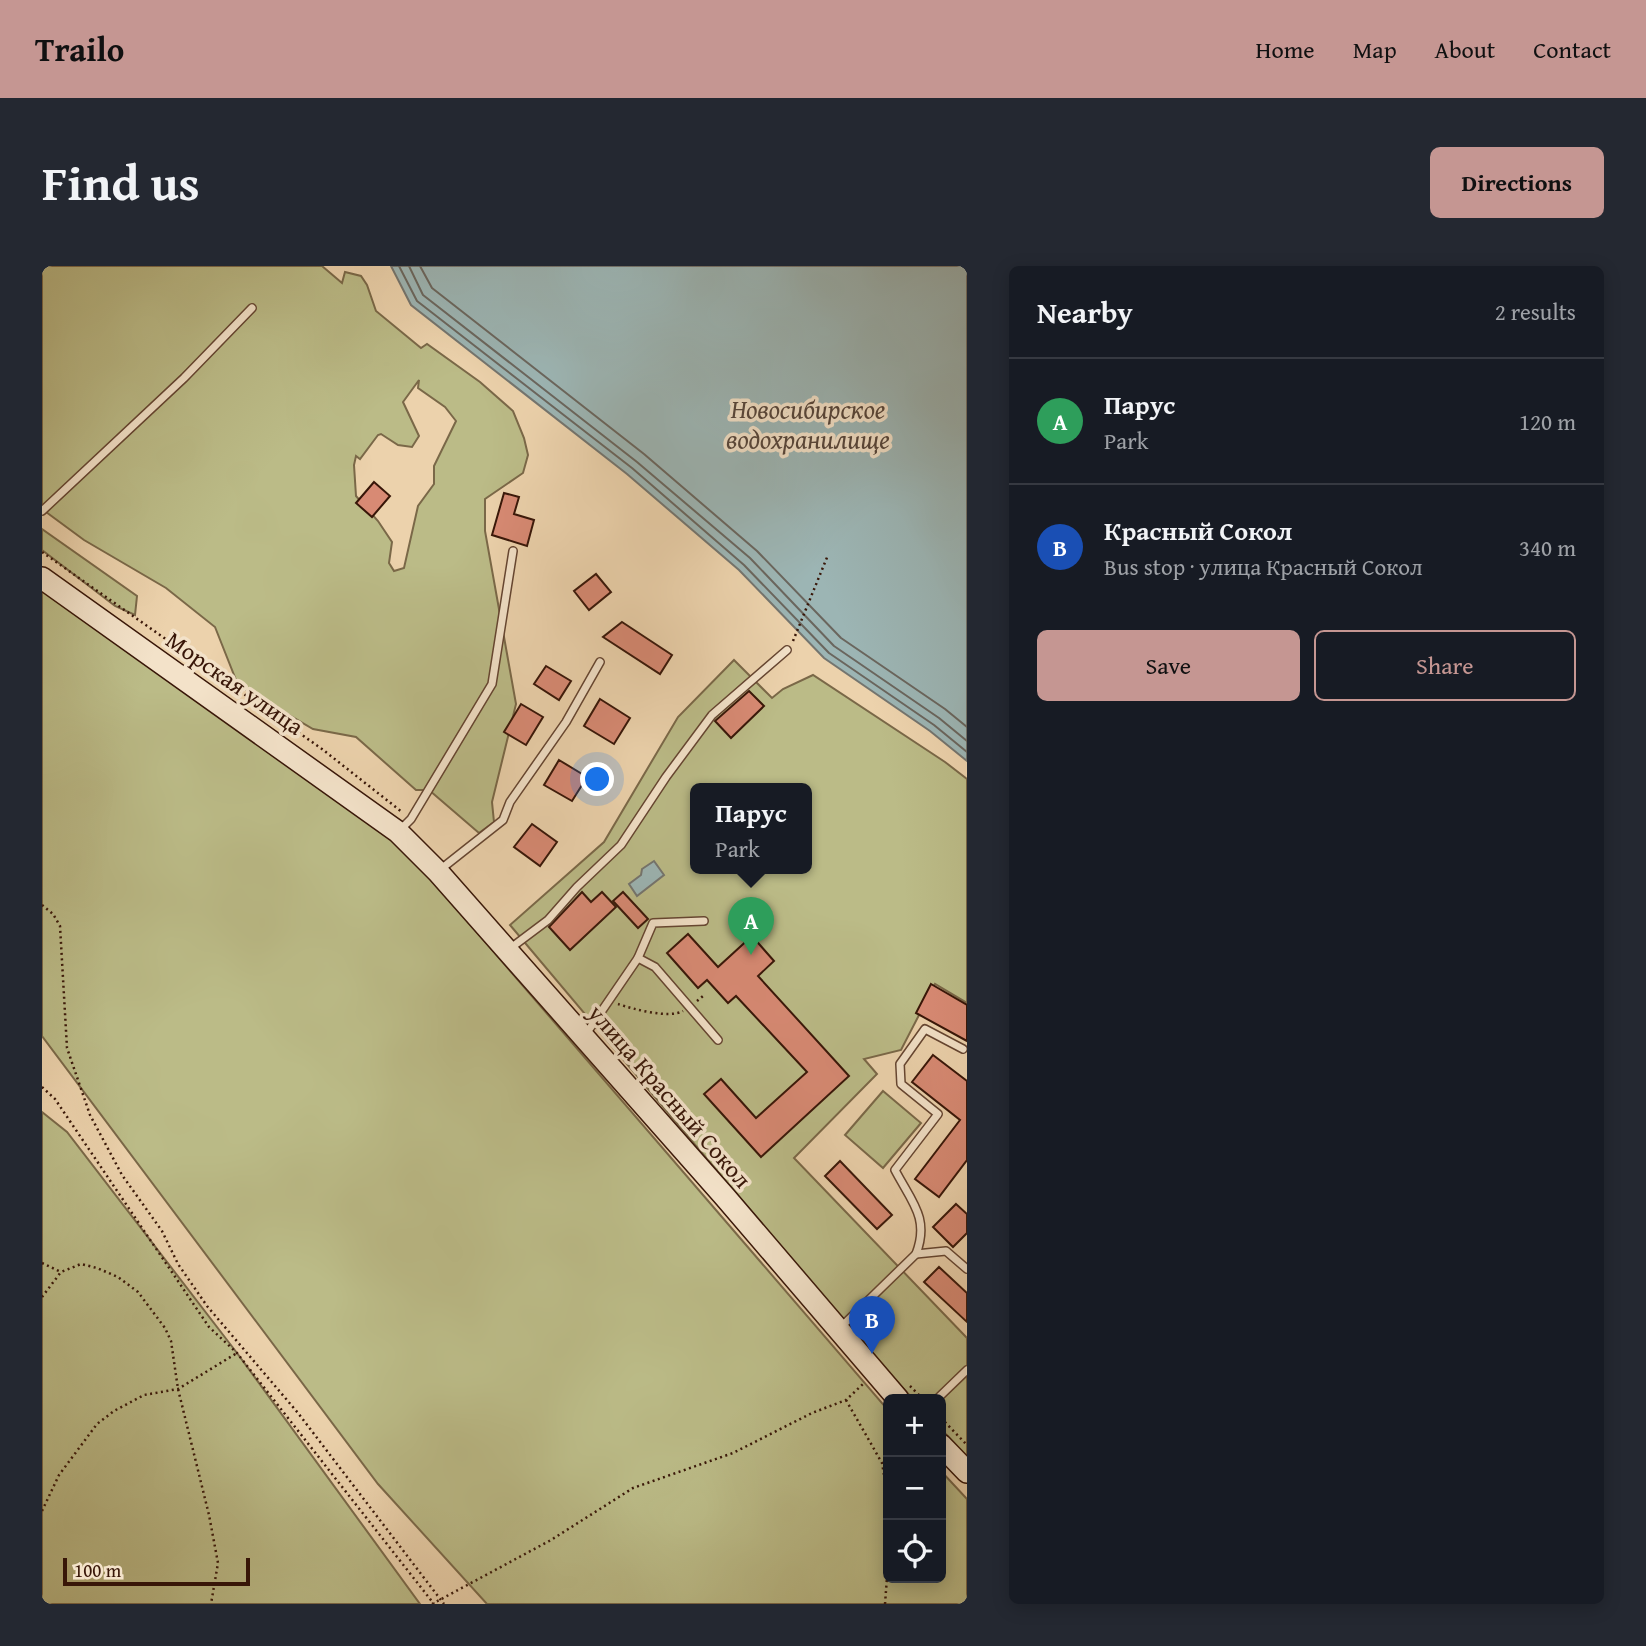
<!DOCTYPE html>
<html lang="en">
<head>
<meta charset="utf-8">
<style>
	body { margin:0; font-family:"Gentium Book Plus",serif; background:#242831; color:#f1f3f6 }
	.controls { position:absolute; right:21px; bottom:21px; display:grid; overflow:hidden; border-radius:10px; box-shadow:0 4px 18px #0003 }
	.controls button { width:63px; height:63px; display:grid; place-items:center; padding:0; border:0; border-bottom:2px solid #363941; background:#171b24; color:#f1f3f6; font:35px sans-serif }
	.scale { position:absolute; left:21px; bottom:18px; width:187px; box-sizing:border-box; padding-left:7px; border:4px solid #381608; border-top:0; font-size:19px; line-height:24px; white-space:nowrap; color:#381608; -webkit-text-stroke:5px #f3e2c9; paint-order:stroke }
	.you { position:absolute; left:556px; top:514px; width:24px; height:24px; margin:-18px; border:5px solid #fff; border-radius:50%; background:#1a73e8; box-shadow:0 0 0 10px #1a73e833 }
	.badge { display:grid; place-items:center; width:46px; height:46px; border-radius:50%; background:#c59692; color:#fff; font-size:23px; font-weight:700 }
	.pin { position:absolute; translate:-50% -58px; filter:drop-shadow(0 2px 4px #0008) }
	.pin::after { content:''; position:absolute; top:37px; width:24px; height:21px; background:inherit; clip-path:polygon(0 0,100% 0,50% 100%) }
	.popup { position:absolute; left:648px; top:517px; width:122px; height:91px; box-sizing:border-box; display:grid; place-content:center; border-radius:10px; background:#171b24; filter:drop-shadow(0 2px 5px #0005); font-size:23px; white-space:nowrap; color:#9ea1a6 }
	.popup b { font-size:26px; color:#f1f3f6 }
	.popup::after { content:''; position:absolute; left:50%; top:100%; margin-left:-14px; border:14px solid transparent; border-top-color:#171b24 }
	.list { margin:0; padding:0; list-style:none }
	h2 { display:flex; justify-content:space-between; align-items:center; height:91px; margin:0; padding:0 28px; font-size:30px }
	h2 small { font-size:23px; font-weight:400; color:#9ea1a6 }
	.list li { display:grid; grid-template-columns:46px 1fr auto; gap:21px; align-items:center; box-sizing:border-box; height:126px; padding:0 28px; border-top:2px solid #363941 }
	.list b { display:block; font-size:26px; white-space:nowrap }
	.list p { margin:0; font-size:23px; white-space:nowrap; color:#9ea1a6 }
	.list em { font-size:23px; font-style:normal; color:#9ea1a6 }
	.actions { display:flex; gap:14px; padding:21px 28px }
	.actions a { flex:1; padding:16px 0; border:2px solid #c59692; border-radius:10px; text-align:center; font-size:24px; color:#c59692 }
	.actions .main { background:#c59692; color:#111 }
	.icon { flex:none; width:38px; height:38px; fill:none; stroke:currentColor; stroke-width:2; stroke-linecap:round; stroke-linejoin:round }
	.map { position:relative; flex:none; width:925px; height:1338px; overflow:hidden; border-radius:10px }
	header { display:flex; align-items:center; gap:42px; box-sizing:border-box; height:98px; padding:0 35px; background:#c59692; color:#111 }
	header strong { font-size:33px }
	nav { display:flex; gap:38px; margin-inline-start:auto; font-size:24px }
	.intro { display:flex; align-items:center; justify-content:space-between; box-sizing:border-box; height:168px; padding:0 42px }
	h1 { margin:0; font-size:49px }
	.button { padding:18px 32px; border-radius:10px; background:#c59692; color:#111; font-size:24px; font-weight:700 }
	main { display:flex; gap:42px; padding:0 42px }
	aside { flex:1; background:#171b24; border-radius:10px; box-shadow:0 4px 18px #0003 }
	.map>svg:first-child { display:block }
	.green { fill:#bbbb87; stroke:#7a6848; stroke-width:2; fill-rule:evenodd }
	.water { fill:#9cb5b4; stroke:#74756f; stroke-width:2 }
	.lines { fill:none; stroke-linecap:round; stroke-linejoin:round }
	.shore { stroke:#6a665e; stroke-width:2 }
	.building { fill:#d88a74; stroke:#381608; stroke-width:2 }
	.lane-casing { stroke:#654531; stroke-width:10 }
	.secondary-casing { stroke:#381608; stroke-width:24 }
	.path { stroke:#381608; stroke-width:2.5; stroke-dasharray:2 3.5; stroke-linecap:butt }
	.lane { stroke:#f3e2c9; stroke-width:7 }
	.secondary { stroke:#f3e2c9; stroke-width:21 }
	.labels { text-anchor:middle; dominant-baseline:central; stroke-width:7; stroke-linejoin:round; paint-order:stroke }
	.street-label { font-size:24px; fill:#381608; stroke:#f3e2c9 }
	.water-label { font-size:26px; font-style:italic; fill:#56463c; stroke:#f3e2c9 }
</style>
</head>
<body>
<header>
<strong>Trailo</strong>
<nav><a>Home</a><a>Map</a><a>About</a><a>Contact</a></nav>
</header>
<div class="intro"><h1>Find us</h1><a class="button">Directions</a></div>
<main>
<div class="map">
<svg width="925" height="1338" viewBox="0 0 925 1338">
	<rect width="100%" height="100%" fill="#ecd2ac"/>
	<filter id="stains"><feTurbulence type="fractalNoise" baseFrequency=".00286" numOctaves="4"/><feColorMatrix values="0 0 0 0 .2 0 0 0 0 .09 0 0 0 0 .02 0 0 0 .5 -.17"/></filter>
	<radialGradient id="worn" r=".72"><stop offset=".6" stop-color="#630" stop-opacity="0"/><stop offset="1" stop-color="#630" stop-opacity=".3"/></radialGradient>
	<!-- green -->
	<g class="green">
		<path d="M 0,0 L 280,0 L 300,17 L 303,6 L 319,10 L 325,19 L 334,45 L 379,82 L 385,78 L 438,116 L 471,145 L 482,172 L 486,189 L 481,207 L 443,233 L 443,265 L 474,438 L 450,536 L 452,556 L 437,567 L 387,524 L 374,524 L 314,471 L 271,463 L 196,419 L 173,361 L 124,322 L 42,274 L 0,243 ZM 377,114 L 376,122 L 403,141 L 414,155 L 392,200 L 392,218 L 376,240 L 362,302 L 352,305 L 347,297 L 350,276 L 336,255 L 314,230 L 312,199 L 314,190 L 318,193 L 336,169 L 339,168 L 356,179 L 370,181 L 377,170 L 361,136 Z"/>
		<path d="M 0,263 L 95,330 L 93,349 L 73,340 L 0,284 Z"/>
		<path d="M 0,321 L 359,578 L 846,1144 L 846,1312 L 899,1312 L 899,1205 L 925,1233 L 925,1338 L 445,1338 L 336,1218 L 0,770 Z"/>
		<path d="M 692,394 L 730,432 L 741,423 L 771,409 L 903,496 L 925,513 L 925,737 L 893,718 L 859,784 L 822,793 L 835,808 L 752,892 L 925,1072 L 925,1191 L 899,1163 L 899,1133 L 871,1133 L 831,1090 L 468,659 L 562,576 L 636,451 ZM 653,523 L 765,523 L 765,603 L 653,603 Z"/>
		<path d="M 841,825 L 879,857 L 841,902 L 803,869 Z"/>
		<path d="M 0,846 L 25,866 L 195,1087 L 378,1338 L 0,1338 Z"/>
	</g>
	<!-- water -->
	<g class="water">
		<path d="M 349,0 L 925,0 L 925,495 L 888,465 L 782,392 L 697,304 L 585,208 L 369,39 Z"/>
		<path d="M 612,595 L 622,609 L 595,630 L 587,618 L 599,609 L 600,603 Z"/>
	</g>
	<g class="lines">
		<!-- shore -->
		<g class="shore">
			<path d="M 357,0 L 375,35 L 590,202 L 702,299 L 787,387 L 892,459 L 925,486"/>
			<path d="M 367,0 L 381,29 L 595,196 L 708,292 L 792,380 L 897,452 L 925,475"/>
			<path d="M 378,0 L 390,22 L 602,188 L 715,285 L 799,372 L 903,443 L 925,461"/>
		</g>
	</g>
	<!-- building -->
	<g class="building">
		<path d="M 332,216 L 348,230 L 330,251 L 314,237 Z"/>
		<path d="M 462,227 L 477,231 L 472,248 L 492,254 L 485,280 L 450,269 Z"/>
		<path d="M 554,308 L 569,326 L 547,344 L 532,325 Z"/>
		<path d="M 580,356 L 630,389 L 618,408 L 561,371 Z"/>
		<path d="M 504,400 L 529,415 L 517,434 L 492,418 Z"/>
		<path d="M 707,425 L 722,440 L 689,472 L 673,455 Z"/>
		<path d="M 558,433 L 588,452 L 572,478 L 542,460 Z"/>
		<path d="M 479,438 L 501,451 L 484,479 L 462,466 Z"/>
		<path d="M 517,494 L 545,511 L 530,535 L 502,519 Z"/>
		<path d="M 490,558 L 515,576 L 498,600 L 472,581 Z"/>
		<path d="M 540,626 L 549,636 L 560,626 L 574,641 L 528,684 L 507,661 Z"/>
		<path d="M 581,626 L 606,653 L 596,662 L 571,635 Z"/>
		<path d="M 646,668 L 676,701 L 710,670 L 732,695 L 716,710 L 807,810 L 719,891 L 662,828 L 679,813 L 714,852 L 765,806 L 694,730 L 686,737 L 665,714 L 656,722 L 625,687 Z"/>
		<path d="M 889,718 L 925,739 L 925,775 L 874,747 Z"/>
		<path d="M 891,789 L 925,815 L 925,894 L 897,931 L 873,913 L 918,854 L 870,816 Z"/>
		<path d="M 798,895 L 850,949 L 835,963 L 783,910 Z"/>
		<path d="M 914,938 L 925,948 L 925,967 L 911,981 L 891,961 Z"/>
		<path d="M 897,1001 L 925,1027 L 925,1056 L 882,1016 Z"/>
	</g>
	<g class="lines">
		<defs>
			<g id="lane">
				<path d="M 0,245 L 142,112 L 210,42"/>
				<path d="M 359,563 L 369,553 L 450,418 L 471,285"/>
				<path d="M 399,603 L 461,554 L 468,536 L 524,456 L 558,396"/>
				<path d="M 466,684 L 506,654 L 535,621 L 579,579 L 624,511 L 670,449 L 745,384"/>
				<path d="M 596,692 L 613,701 L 676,774"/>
				<path d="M 544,768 L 596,692 L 611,657 L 662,655"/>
				<path d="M 874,988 L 904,985 L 925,1003"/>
				<path d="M 799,1061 L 874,988 C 888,952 869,935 853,904 L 896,848 L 859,818 L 858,798 L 883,763 L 921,783"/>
				<path d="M 895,1133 L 925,1104"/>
			</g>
			<g id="secondary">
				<path d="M 0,312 L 356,566 L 396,606 L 683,931 L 856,1133"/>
				<path d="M 899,1179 L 925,1206"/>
			</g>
		</defs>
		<!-- lane casing -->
		<use href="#lane" class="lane-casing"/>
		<!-- secondary casing -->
		<use href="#secondary" class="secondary-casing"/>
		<!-- path -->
		<g class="path">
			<path d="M 0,286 L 280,483 L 360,546"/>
			<path d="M 751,375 L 786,289"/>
			<path d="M 0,639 L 11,648 L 18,660 L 25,782 L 48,849 L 80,909 L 120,965 L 136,998 L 165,1040 L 256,1147 L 402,1338"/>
			<path d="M 655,735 L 661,730"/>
			<path d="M 576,738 C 591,743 627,753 641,745"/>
			<path d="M 0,821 L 13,833 L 167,1061 L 195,1087 L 392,1338"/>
			<path d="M 0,997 L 19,1006"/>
			<path d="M 0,1031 L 19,1006 L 39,998 L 55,1002 L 76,1011 L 96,1026 L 123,1062 L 129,1075 L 136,1123 L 167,1249 L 176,1297 L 169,1338"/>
			<path d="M 868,1120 L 881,1133"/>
			<path d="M 804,1134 L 840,1197 L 846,1232"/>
			<path d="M 899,1152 L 925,1179"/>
			<path d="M 0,1245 L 17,1209 L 55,1158 L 72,1145 L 102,1129 L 136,1123 L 195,1087"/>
			<path d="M 390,1338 L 509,1274 L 591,1222 L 691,1187 L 770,1147 L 804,1134 L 821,1118"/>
			<path d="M 843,1338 L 846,1298"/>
		</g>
		<!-- lane -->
		<use href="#lane" class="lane"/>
		<!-- secondary -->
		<use href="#secondary" class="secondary"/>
	</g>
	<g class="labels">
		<!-- street labels -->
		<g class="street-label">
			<text transform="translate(193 417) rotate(35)">Морская улица</text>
			<text transform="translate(628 830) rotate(49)">улица Красный Сокол</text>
		</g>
		<!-- water labels -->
		<g class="water-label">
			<text x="766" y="142">Новосибирское<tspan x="766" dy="30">водохранилище</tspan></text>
		</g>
	</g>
	<rect width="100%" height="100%" filter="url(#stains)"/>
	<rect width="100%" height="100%" fill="url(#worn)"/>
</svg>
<div class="controls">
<button>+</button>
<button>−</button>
<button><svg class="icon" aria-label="locate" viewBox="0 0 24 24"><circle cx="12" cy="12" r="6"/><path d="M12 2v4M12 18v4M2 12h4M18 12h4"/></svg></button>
</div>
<div class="scale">100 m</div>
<div class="you"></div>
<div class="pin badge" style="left:709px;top:689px;background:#2e9e5b">A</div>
<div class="popup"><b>Парус</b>Park</div>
<div class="pin badge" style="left:830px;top:1088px;background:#1a4fb4">B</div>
</div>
<aside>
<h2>Nearby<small>2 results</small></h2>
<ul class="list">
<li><span class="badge" style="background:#2e9e5b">A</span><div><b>Парус</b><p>Park</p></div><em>120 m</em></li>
<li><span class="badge" style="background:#1a4fb4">B</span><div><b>Красный Сокол</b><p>Bus stop · улица Красный Сокол</p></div><em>340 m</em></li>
</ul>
<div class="actions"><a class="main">Save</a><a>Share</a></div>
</aside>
</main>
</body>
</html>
